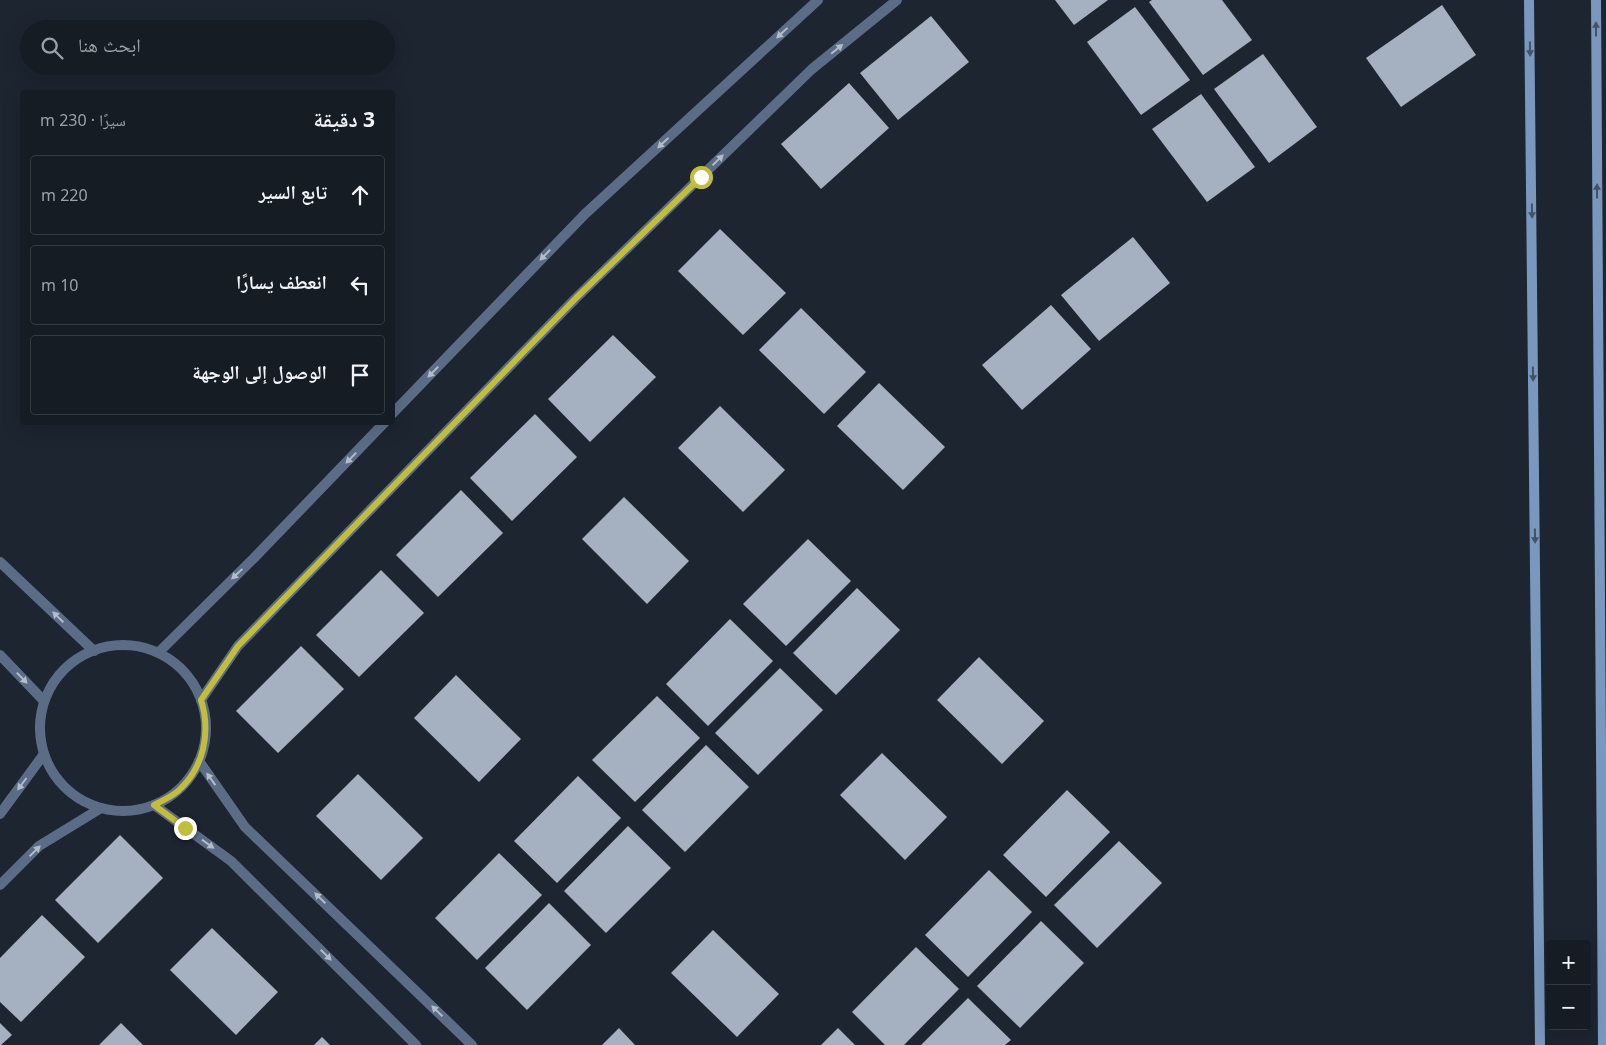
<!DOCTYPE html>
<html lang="ar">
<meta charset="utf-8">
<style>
body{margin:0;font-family:"Noto Sans","Noto Naskh Arabic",sans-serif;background:#1e252c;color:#f1f3f6;direction:rtl}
.controls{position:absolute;right:15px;bottom:15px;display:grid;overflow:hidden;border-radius:5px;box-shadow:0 5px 20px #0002}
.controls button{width:45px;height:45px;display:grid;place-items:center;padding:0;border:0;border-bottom:1px solid #343a41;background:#151c24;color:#f1f3f6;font:25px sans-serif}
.stop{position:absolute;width:15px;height:15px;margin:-11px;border:4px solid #c3bd3e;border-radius:50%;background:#fff}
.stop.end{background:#c3bd3e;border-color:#fff;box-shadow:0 1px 5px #0008}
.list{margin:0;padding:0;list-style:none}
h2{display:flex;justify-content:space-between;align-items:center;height:65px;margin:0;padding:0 20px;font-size:21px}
h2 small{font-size:16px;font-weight:400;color:#9da1a6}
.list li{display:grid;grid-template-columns:32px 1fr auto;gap:15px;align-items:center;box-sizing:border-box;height:80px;margin:0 10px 10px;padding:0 10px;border:1px solid #343a41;border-radius:5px}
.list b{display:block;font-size:19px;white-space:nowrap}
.list em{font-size:16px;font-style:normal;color:#9da1a6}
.icon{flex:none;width:28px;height:28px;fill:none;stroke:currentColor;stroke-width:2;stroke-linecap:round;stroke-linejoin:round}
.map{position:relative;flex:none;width:1606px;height:1045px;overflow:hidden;direction:ltr}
.search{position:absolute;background:#151c24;box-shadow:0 5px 20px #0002;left:20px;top:20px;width:375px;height:55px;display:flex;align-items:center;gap:12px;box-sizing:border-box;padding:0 18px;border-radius:28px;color:#9da1a6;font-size:19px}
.panel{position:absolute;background:#151c24;box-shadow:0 5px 20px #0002;left:20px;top:90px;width:375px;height:335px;border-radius:5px;direction:rtl}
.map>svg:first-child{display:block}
</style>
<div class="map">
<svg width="1606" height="1045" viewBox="0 0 1606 1045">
<rect width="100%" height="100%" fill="#1c2530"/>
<g fill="#a5b0c0">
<path d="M1055 0H1108L1074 25Z"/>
<path d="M1152 0H1222L1252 40 1203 75 1149 2Z"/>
<path d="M1442 5 1476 55 1401 107 1366 58Z"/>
<path d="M1135 7 1190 80 1141 115 1087 42Z"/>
<path d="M931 16 969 62 898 120 860 73Z"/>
<path d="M1263 54 1317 127 1269 163 1214 89Z"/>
<path d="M849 83 889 128 821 189 781 144Z"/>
<path d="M1201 94 1255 167 1207 202 1152 129Z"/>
<path d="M720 229 786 293 743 335 678 271Z"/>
<path d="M1133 237 1170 283 1099 341 1061 295Z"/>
<path d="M1051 305 1091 349 1022 410 982 365Z"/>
<path d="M801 308 866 372 824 414 759 350Z"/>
<path d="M613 335 656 377 590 442 548 399Z"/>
<path d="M879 383 945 447 903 490 837 426Z"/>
<path d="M720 406 785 470 743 512 678 448Z"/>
<path d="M535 414 577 457 512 521 470 478Z"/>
<path d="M461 490 503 533 438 597 396 555Z"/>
<path d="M624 497 689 561 647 604 582 539Z"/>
<path d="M808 539 851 581 786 646 743 604Z"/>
<path d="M381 570 424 613 359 677 316 635Z"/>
<path d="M857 588 900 630 836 695 793 653Z"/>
<path d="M730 619 773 661 708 726 666 684Z"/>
<path d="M301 646 344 689 278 753 236 711Z"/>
<path d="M979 657 1044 721 1002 764 937 700Z"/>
<path d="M780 668 823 710 758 775 715 733Z"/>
<path d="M456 675 521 739 479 782 414 718Z"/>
<path d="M657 696 700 738 635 802 592 760Z"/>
<path d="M706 745 749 787 685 852 642 810Z"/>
<path d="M882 753 947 817 905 860 840 795Z"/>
<path d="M358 774 423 838 381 880 316 816Z"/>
<path d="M578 776 621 818 557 883 514 841Z"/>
<path d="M1067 790 1110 832 1046 897 1003 855Z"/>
<path d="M628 826 671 868 606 933 564 891Z"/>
<path d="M120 835 163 878 98 943 55 900Z"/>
<path d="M1119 841 1162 883 1097 948 1054 905Z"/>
<path d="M499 853 542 895 477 960 435 918Z"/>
<path d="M989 870 1032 912 968 977 925 935Z"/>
<path d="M549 903 591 945 527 1010 485 968Z"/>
<path d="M42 915 85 957 21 1022 0 1002V958Z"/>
<path d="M1041 921 1084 963 1020 1028 977 986Z"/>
<path d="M212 928 278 992 236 1035 170 970Z"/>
<path d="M713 930 779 994 737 1037 671 973Z"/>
<path d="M916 947 959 989 904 1045H885L852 1012Z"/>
<path d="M968 998 1011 1040 1005 1045H921Z"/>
<path d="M0 1023 12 1035 1 1045H0Z"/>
<path d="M121 1023 143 1045H99Z"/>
<path d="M619 1028 635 1045H602Z"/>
<path d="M838 1028 855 1045H821Z"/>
<path d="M322 1037 330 1045H314Z"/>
</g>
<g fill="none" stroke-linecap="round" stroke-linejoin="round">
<g stroke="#5b6d86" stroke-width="10">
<path d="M392 414 585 214 818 0"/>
<path d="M0 562 94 651"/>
<circle cx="123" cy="728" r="83"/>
<path d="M159 652 254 558 385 422"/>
<path d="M0 655 44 701"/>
<path d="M201 700 238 646 576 298 812 69 897 0"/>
<path d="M199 761 245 827 472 1045"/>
<path d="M154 805 231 861 416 1045"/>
<path d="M0 814 44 754"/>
<path d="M0 885 39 846 101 808"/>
</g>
<g stroke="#7a97be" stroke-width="10">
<path d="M1529 0 1540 1045"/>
<path d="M1596 0 1603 1045"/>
</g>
</g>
<defs><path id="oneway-solid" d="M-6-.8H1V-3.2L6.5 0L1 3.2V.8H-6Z" transform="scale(1.25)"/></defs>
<g fill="#425369">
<use href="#oneway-solid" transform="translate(1596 29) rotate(-90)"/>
<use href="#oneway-solid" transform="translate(1530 49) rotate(89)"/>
<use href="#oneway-solid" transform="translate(1597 191) rotate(-90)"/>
<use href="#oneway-solid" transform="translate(1532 211) rotate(89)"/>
<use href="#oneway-solid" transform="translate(1533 374) rotate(89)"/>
<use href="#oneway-solid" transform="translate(1535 536) rotate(89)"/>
</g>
<g fill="#b3bcc8">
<use href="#oneway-solid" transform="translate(782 33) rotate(137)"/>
<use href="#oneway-solid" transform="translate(837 49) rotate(-39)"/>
<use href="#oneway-solid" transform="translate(663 143) rotate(137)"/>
<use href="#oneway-solid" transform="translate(718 160) rotate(-44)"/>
<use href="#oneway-solid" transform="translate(545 255) rotate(134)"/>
<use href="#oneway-solid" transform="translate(433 372) rotate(134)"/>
<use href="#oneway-solid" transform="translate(351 458) rotate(134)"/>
<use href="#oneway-solid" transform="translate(237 574) rotate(137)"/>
<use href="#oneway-solid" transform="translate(58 617) rotate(-136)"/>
<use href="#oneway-solid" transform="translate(22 678) rotate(46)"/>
<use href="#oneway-solid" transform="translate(211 779) rotate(-126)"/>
<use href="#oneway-solid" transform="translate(22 784) rotate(127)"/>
<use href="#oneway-solid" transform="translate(208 844) rotate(36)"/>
<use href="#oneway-solid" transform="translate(35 851) rotate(-44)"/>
<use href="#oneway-solid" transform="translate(320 898) rotate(-136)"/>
<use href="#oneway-solid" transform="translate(326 955) rotate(45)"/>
<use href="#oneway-solid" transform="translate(437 1011) rotate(-136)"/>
</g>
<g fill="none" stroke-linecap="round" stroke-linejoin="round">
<path stroke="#c3bd3e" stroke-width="6" d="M185 828 154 805C162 801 171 797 178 791 204 768 211 732 201 700L238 646 576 298 701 177"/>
</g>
</svg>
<div class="controls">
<button>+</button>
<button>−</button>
</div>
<div class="stop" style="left:701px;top:177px"></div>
<div class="stop end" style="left:185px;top:828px"></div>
<div class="search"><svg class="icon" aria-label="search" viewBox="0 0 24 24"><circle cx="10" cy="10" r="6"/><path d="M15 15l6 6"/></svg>ابحث هنا</div>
<section class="panel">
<h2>3 دقيقة<small>سيرًا · 230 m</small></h2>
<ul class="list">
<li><svg class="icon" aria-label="ahead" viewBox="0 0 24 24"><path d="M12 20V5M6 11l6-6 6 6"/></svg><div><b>تابع السير</b></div><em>220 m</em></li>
<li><svg class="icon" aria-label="left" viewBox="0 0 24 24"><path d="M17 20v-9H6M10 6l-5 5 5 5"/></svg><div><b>انعطف يسارًا</b></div><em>10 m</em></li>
<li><svg class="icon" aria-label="arrive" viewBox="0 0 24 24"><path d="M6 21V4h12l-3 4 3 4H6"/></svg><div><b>الوصول إلى الوجهة</b></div></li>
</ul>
</section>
</div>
